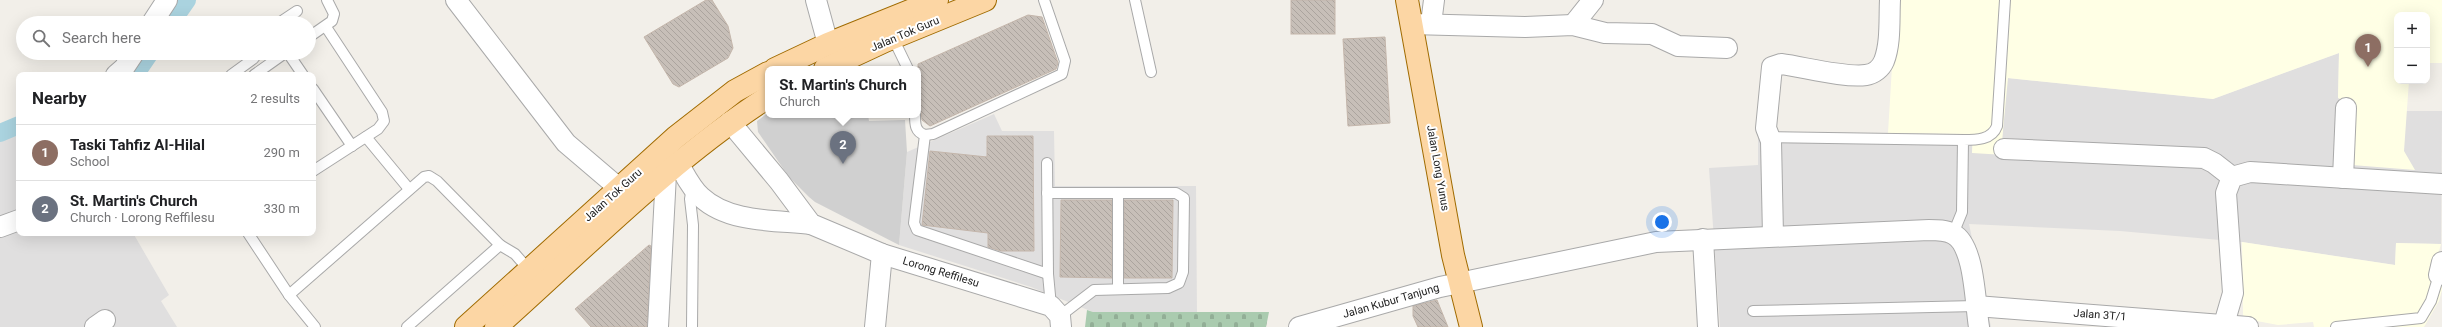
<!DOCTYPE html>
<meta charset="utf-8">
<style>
body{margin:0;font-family:Roboto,sans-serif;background:#f2f2f2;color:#202124}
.controls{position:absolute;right:12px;top:12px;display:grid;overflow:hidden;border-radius:8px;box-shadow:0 4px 16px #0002}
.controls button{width:36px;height:36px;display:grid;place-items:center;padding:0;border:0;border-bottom:1px solid #e0e0e0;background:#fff;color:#202124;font:20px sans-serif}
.you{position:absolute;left:1662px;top:222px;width:14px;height:14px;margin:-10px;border:3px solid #fff;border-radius:50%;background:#1a73e8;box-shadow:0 0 0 6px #1a73e833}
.badge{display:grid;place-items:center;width:26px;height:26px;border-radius:50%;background:#1a73e8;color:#fff;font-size:13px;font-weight:700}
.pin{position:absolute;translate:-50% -33px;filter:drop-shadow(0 1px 2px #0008)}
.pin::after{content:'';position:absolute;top:21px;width:14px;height:12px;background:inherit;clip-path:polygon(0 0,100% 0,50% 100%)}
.popup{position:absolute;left:765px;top:66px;width:156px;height:52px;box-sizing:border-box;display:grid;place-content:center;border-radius:8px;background:#fff;filter:drop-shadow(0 1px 3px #0005);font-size:13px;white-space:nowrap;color:#757577}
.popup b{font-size:15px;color:#202124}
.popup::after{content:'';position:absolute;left:50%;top:100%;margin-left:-8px;border:8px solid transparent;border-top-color:#fff}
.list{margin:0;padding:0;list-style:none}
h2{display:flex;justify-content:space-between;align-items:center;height:52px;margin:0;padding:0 16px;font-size:17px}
h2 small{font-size:13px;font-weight:400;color:#757577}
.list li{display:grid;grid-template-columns:26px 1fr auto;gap:12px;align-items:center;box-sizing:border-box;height:56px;padding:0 16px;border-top:1px solid #e0e0e0}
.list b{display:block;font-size:15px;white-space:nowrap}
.list p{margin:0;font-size:13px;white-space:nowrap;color:#757577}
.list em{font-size:13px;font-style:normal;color:#757577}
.icon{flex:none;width:22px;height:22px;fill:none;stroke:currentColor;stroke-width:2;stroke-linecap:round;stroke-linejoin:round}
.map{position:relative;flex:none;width:2442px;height:327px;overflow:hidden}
.search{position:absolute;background:#fff;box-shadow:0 4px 16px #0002;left:16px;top:16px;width:300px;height:44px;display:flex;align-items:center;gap:10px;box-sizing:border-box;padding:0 14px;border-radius:22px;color:#757577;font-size:15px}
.panel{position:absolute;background:#fff;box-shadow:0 4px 16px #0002;left:16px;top:72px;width:300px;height:164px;border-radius:8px}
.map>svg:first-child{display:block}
</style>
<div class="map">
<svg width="2442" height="327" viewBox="0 0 2442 327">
<defs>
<pattern id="cemetery-stones" width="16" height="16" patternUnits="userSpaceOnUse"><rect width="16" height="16" fill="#aacbaf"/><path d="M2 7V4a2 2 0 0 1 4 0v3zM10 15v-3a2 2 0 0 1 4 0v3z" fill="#92ae96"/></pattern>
<pattern id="building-back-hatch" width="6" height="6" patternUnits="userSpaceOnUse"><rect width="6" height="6" fill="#c7bfb8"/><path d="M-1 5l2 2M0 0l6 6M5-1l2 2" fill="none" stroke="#aba49e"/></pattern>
</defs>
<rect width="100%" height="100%" fill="#f2efe9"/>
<g fill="#e0dfdf">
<path d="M2339 53 2338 98 2369 111H2442L2441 244 2396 243 2395 265 2242 242 2120 231 1969 224 1991 327H1720L1709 168 1758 165V132L1973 134 1972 153 2002 141 2007 78 2213 99Z"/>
<path d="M994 114 1002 131H1054L1055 186H1196L1197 312H1093L1031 287 899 245 907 152Z"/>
<path d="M19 133V233H133L169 295 161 301 177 327H0V141Z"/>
</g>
<g fill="#ffffe5">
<path d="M1896 0H2442V63H2427V15H2397V81H2409L2404 151 2415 170 2352 165 2356 105 2338 98 2339 53 2213 99 2008 78 2002 141 2005 155 1972 153 1973 134 1888 133Z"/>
<path d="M2242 242 2395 265 2396 243 2441 244 2433 273 2442 276V290L2439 301 2424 327H2314L2313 322 2278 325 2246 319 2243 315Z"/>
</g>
<path fill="#d0d0d0" d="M768 113 868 115 869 121 905 120 907 152 899 245 815 202 809 197 789 177 758 132 757 121Z"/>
<path fill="url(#cemetery-stones)" d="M1087 310 1093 312H1269L1266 327H1085Z"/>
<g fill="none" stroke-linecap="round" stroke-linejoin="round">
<g stroke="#aad3df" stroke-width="18">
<path d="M171 23 187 0"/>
<path d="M135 75 150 53"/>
<path d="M0 133 19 125"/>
</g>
</g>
<g fill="url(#building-back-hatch)" stroke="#c4b6ab">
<path d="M706 0H712L728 26 733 48 728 58 679 87 673 84 644 37Z"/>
<rect x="1291" y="0" width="44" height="34"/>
<path d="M1028 15 1042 17 1058 63 1056 69 930 126 922 120 921 112 918 109V64Z"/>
<path d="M1385 37 1390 123 1348 126 1343 39Z"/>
<path d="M987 136H1033L1034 251H1001L988 247V233L922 225 930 151 987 157Z"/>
<path d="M1061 200H1112V278L1060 277Z"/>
<path d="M1124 200H1173L1172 278H1124Z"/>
<path d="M649 245 651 246 647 327H591L575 309Z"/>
<path d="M1437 300 1448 327H1418L1413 316V306Z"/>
</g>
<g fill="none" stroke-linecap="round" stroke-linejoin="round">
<defs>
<g id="lane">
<path d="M1135 0 1151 72"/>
<path d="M279 23 297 11"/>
<path d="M309 37 332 21 334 14 327 0"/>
<path d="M893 38 908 69"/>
<path d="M288 53 303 75"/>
<path d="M231 75 253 59 258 53"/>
<path d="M254 75 285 53"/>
<path d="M313 89 352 146"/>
<path d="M915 115C915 124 915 132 925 135L914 223 917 230 1048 274"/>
<path d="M925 135 933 134 1062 74 1065 61 1044 0"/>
<path d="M366 137 409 189"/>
<path d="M1769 137 1963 140"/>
<path d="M1047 163 1048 274 1051 306"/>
<path d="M313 171 378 129 384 121 382 112 326 27"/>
<path d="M692 187 690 199 693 225 692 327"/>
<path d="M1047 193H1176L1184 198 1183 272 1179 283 1168 288 1094 290 1060 316"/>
<path d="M1118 193V288"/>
<path d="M248 233 289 295"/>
<path d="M1953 234 1962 212 1963 140C1976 140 1992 140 1997 126L2005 0"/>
<path d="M1753 311 1976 306"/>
<path d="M315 327 289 295 424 177 429 176 437 181 500 245"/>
<path d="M407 327 500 245 515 254 529 270"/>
<path d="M2336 327 2421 318 2431 301 2439 275"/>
</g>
<g id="street">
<path d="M456 0 566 143 620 189"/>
<path d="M816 0 828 44"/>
<path d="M152 23 167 0"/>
<path d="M1411 24 1525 27 1573 25 1605 33 1652 34 1678 46 1727 48"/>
<path d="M1431 24 1434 0"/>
<path d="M1573 25 1593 0"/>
<path d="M116 75 124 68 134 53"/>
<path d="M730 122 779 181 811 224 882 254 1051 306 1060 316 1061 327"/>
<path d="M2004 149 2204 158 2214 163 2232 177"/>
<path d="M678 163C685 175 691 188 701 197 729 223 775 220 811 224"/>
<path d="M2343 178 2346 108"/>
<path d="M0 227 19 220"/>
<path d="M1773 236 1771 141 1766 128 1772 67 1781 64C1804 67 1844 78 1866 75 1874 74 1881 68 1884 61 1891 43 1889 19 1890 0"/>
<path d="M1703 239 1708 327"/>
<path d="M2439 275 2442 262"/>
<path d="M1976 306 2248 327"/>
<path d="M2224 324 2233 293 2226 193 2232 177 2250 172 2442 184"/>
<path d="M95 327 105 320"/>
<path d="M658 327 666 174"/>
<path d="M875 327 882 254"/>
<path d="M1299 327 1440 287 1656 242 1929 230C1937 230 1946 230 1953 234 1975 245 1975 304 1979 327"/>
</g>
<g id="primary">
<path d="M1407 0 1453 255 1471 327"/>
<path d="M775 69 828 44 937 0"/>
<path d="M825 69 885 41 985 0"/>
<path d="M466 327 676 137 735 91 768 73"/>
<path d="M496 327C584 249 669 161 768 97"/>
</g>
</defs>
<use href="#lane" stroke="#a9a9a9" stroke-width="12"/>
<use href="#street" stroke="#a9a9a9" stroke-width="22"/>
<use href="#primary" stroke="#a06b00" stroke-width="24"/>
<use href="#lane" stroke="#fff" stroke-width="10"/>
<use href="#street" stroke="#fff" stroke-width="20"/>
<use href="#primary" stroke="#fcd6a4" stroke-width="22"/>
</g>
<g text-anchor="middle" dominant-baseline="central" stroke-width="4" stroke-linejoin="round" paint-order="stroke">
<g font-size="11" fill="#222" stroke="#fff">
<text transform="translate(905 34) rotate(-23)">Jalan Tok Guru</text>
<text transform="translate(1438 168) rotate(80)">Jalan Long Yunus</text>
<text transform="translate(613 195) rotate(-42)">Jalan Tok Guru</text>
<text transform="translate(941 272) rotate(17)">Lorong Reffilesu</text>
<text transform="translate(1391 301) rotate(-16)">Jalan Kubur Tanjung</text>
<text transform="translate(2100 315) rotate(4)">Jalan 3T/1</text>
</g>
</g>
</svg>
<div class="controls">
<button>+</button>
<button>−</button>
</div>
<div class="you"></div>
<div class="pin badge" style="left:2368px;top:67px;background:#8d6e63">1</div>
<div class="pin badge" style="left:843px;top:164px;background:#6b7280">2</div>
<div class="popup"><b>St. Martin's Church</b>Church</div>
<div class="search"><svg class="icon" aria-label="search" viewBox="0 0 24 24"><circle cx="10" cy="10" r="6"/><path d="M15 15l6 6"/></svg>Search here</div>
<section class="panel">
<h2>Nearby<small>2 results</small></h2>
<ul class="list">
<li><span class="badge" style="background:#8d6e63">1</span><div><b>Taski Tahfiz Al-Hilal</b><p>School</p></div><em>290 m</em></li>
<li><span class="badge" style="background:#6b7280">2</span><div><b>St. Martin's Church</b><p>Church · Lorong Reffilesu</p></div><em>330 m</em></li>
</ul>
</section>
</div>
